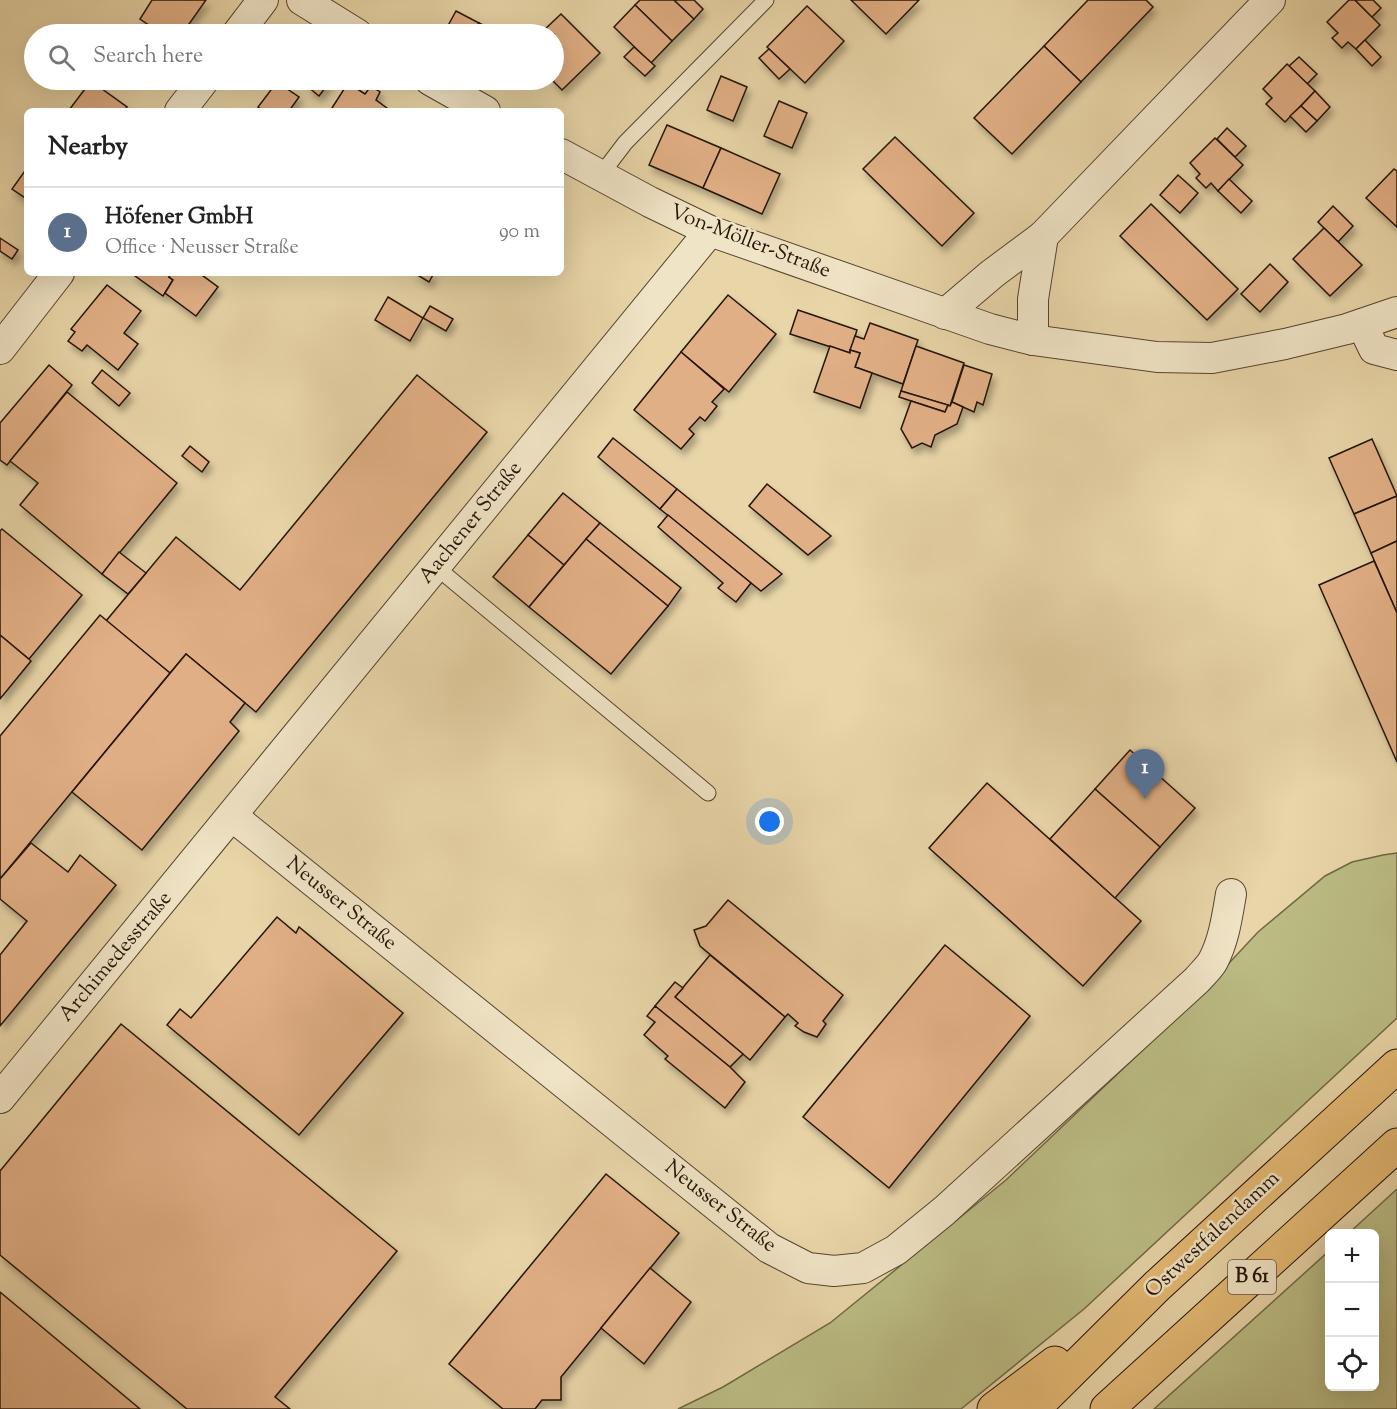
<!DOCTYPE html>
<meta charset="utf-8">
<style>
body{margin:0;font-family:"Sorts Mill Goudy",serif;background:#f6f6f6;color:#222}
.controls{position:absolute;right:18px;bottom:18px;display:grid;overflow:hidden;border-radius:9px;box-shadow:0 6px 24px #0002}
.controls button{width:54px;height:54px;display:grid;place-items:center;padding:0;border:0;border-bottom:2px solid #e0e0e0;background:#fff;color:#222;font:30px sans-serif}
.you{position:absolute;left:770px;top:822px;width:21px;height:21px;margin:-15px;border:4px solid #fff;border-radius:50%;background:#1a73e8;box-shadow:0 0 0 9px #1a73e833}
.badge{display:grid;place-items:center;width:39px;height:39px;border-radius:50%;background:#2563eb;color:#fff;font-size:20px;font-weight:700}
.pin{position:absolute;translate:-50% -50px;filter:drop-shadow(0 2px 3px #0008)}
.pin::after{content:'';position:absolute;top:32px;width:21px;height:18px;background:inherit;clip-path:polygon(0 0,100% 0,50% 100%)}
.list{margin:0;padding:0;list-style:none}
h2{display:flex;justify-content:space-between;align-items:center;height:78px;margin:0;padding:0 24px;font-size:26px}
h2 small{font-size:20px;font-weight:400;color:#767676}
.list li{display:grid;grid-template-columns:39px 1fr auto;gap:18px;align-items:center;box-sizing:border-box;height:90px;padding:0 24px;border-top:2px solid #e0e0e0}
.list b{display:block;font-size:22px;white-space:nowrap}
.list p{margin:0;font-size:20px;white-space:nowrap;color:#767676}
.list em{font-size:20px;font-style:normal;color:#767676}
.icon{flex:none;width:33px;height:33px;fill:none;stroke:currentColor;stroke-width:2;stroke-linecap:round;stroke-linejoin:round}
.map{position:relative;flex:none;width:1397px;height:1409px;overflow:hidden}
.search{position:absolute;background:#fff;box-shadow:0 6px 24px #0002;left:24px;top:24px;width:540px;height:66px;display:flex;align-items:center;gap:15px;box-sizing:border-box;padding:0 21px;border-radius:33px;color:#767676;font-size:22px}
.panel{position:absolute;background:#fff;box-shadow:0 6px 24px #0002;left:24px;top:108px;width:540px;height:168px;border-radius:9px}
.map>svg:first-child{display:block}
</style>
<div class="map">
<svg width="1397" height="1409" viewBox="0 0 1397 1409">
<defs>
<filter id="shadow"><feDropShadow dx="3.5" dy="6" stdDeviation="3" flood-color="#0004"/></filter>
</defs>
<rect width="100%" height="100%" fill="#e8d5a8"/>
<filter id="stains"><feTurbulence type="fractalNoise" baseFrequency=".00333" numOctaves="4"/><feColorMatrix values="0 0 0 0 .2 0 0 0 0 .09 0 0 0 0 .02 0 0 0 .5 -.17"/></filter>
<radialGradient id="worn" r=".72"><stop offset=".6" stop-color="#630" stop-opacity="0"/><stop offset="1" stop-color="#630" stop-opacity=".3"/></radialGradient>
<g fill="#bbbc84" stroke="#706846" stroke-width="1.5">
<path d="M1397 853V1018L1084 1309 961 1409H678L723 1387 830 1323 1006 1180 1190 1005 1258 932 1325 876 1352 862 1383 855Z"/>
<path d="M1397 1189V1409H1154L1329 1251 1330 1386H1374V1234L1349 1233Z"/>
</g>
<g fill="#e1af85" stroke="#241407" stroke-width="1.5" filter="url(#shadow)">
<path d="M152 0H206L182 34H162L140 19Z"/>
<path d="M640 0H674L694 19 672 41 635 5Z"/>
<path d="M674 0H694L703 9 694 19Z"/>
<path d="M851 0H919L886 34Z"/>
<path d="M1088 0H1146L1153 7 1081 82 1044 46Z"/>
<path d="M1349 0H1355L1380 25 1356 49 1348 42 1342 48 1332 38 1338 33 1327 22Z"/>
<path d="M1355 0H1373L1381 8 1372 17Z"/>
<path d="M635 5 672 41 651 63 614 27Z"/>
<path d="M807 6 844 41 805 83 767 47Z"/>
<path d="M456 11 479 23 472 34H447L444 33Z"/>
<path d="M561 14 600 53 562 90 552 80H554V34H537L538 31 544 30Z"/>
<path d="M479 23 500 34H472Z"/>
<path d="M1365 40 1381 57 1372 66 1356 49Z"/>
<path d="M1044 46 1081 82 1012 154 974 118Z"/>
<path d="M634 47 655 66 645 76 624 57Z"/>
<path d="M769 49 790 69 779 79 759 58Z"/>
<path d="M1299 57 1317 74 1307 84 1289 66Z"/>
<path d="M1287 64 1315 91 1285 122 1266 104 1272 98 1263 89Z"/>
<path d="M721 76 747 87 733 121 707 110Z"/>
<path d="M314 80H331L319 96 308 87Z"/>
<path d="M91 81 127 107 124 111 69 110Z"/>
<path d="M277 82 299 97 289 111H263L258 107Z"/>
<path d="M348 83 365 94 371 86 380 92 376 100 391 111H330Z"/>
<path d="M1315 91 1330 107 1317 121 1301 106Z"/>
<path d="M779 101 807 113 792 148 764 136Z"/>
<path d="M1301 106 1317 121 1306 132 1290 116Z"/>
<path d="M667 125 721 148 703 188 649 165Z"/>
<path d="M1227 128 1246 146 1235 157 1217 139Z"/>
<path d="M895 137 974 213 942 246 863 169Z"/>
<path d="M1215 138 1243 165 1218 191 1211 183 1206 188 1196 178 1200 174 1190 163Z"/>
<path d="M721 148 780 174 762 214 703 188Z"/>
<path d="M27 168V199L12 189Z"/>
<path d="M1394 169 1397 171V227L1366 198Z"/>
<path d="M1178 175 1198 193 1180 213 1160 195Z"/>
<path d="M1229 179 1252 201 1241 213 1218 191Z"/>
<path d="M1151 204 1238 289 1207 320 1120 236Z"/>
<path d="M1333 206 1353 226 1338 242 1318 222Z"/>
<path d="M1324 228 1362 265 1330 296 1293 259Z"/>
<path d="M0 238 18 250 12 259 0 251Z"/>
<path d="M1270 264 1288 282 1260 312 1241 294Z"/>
<path d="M131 273H172L169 277 173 280 163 296Z"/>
<path d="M172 273H199L218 287 196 316 165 293 173 280 169 277Z"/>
<path d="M414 273H434L429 282Z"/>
<path d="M107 285 141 311 124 333 138 344 118 370 87 345 82 351 68 341 75 332 71 329Z"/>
<path d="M728 295 776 334 729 392 681 352Z"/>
<path d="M388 297 423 318 410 341 375 320Z"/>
<path d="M430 306 453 319 446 331 423 318Z"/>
<path d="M798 310 857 330 850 353 790 334Z"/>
<path d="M870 323 918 340 903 384 855 367 860 353 850 350 855 336 864 339Z"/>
<path d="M830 346 850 353V350L860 353 855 367 872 373 860 408 814 392Z"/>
<path d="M916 346 964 363 950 406 901 391Z"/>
<path d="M681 352 724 389 712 402 717 406 705 421 700 417 689 429 694 434 681 449 634 410Z"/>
<path d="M49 365 72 385 7 465 0 460V423Z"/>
<path d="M964 365 992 374 983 405 977 402 974 412 952 402Z"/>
<path d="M102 370 130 393 119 406 92 383Z"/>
<path d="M417 375 487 432 256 712 186 654 170 673 106 621 176 537 240 590Z"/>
<path d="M901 391 948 405 945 412 899 397Z"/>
<path d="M67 392 177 483 102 574 20 505 38 483 10 461Z"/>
<path d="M911 401 945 412 948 405 950 406 952 402 963 407 957 424 935 435 931 447 922 443 912 448 901 429Z"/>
<path d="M613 438 677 489 660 509 598 457Z"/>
<path d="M1372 439 1397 496 1354 514 1329 458Z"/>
<path d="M190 446 209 462 202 472 182 456Z"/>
<path d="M767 484 831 536 808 555 749 506Z"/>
<path d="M677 489 782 574 761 591 660 509Z"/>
<path d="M563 493 600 523 564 565 528 535Z"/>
<path d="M1397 496V541L1371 553 1354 514Z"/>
<path d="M668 515 751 583 736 602 718 588 723 583 658 527Z"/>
<path d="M600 523 681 588 668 606 586 539Z"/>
<path d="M2 529 82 595 29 659 0 635V531Z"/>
<path d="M528 535 564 565 529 607 493 577Z"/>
<path d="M586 539 668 606 611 674 529 607Z"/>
<path d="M1397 541V613L1371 553Z"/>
<path d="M119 552 146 573 128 594 102 574Z"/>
<path d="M1374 561 1397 613V762L1319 585Z"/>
<path d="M100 615 170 673 0 879V736Z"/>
<path d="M0 635 31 661 0 699Z"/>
<path d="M186 654 245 703 230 722 239 731 142 850 72 792Z"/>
<path d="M1130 750 1195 808 1160 847 1095 789Z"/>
<path d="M987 783 1141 921 1083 986 929 848Z"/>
<path d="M1095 789 1160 847 1115 898 1050 839Z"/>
<path d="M31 843 68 872 80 855 116 885 0 1026V955L27 921 0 899V879Z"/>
<path d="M728 900 843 995 823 1021 826 1024 817 1037 804 1032 795 1026 798 1023 788 1014 785 1017 700 946 694 930 706 926Z"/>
<path d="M277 917 296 933 299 927 403 1013 299 1135 167 1025 180 1009 191 1018Z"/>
<path d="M945 945 1030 1016 889 1188 803 1117Z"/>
<path d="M710 955 785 1017 750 1060 675 997Z"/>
<path d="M675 982 683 988 675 997 743 1054 730 1067 655 1006Z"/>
<path d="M655 1006 730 1067 745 1082 725 1108 665 1059 668 1056 644 1035 655 1022 647 1016Z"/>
<path d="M121 1024 397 1251 275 1397 290 1409H187L0 1255V1171Z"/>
<path d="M606 1174 679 1233 561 1377V1400H542L535 1409H503L449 1364Z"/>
<path d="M650 1268 691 1302 644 1364 601 1328Z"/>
<path d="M0 1292 140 1409H0Z"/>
</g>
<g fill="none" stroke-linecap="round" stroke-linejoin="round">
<defs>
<g id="service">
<path d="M600 176 625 143 766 0"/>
<path d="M436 567 708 793"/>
</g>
<g id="minor">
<path d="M302 0 357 34"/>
<path d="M237 34 263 0"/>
<path d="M430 80 485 111"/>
<path d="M180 111 204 80"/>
<path d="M561 154 650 202 710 231 990 329 1033 340 1157 357 1212 358 1285 344 1347 329 1397 312"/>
<path d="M945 314 992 274 1043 236 1270 0"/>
<path d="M1362 324 1374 349 1397 355"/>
<path d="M1033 340V299L1043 236"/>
<path d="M0 349 59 273"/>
<path d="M232 816 769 1248 808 1268 834 1271 863 1268 896 1250 944 1211 1197 980C1202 974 1209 968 1213 961 1224 940 1227 917 1231 894"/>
<path d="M0 1098 710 231"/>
</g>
<g id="trunk">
<path d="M994 1409 1055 1363"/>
<path d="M1033 1409 1157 1286 1397 1066"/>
<path d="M1107 1409 1397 1145"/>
</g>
</defs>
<use href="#service" stroke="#55442f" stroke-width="17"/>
<use href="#minor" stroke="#55442f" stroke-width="32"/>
<use href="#trunk" stroke="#241407" stroke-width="35"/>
<use href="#service" stroke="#f0e4c6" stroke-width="15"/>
<use href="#minor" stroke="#f0e4c6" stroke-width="30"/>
<use href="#trunk" stroke="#e4ba74" stroke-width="33"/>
</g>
<g text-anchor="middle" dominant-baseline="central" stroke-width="5" stroke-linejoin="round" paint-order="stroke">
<rect fill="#f0e4c6" stroke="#615240" stroke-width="1.5" x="1228" y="1260" width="48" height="34" rx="4.5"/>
<g font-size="20" font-weight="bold" fill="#241407">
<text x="1252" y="1277">B 61</text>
</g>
<g font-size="21" fill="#241407" stroke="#f0e4c6">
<text transform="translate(750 242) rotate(21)">Von-Möller-Straße</text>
<text transform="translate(471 523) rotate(-51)">Aachener Straße</text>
<text transform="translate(341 904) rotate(39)">Neusser Straße</text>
<text transform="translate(116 957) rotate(-50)">Archimedesstraße</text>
<text transform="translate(720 1207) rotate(38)">Neusser Straße</text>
<text transform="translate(1213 1235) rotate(-43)">Ostwestfalendamm</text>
</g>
</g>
<rect width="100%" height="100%" filter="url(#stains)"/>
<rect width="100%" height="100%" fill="url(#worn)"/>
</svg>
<div class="controls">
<button>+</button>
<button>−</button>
<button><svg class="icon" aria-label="locate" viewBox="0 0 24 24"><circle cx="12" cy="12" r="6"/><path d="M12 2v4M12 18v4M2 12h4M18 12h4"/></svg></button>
</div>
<div class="you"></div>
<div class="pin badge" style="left:1145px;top:799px;background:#5c6f8a">1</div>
<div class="search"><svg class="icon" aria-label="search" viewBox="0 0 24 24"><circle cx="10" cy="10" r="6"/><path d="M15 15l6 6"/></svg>Search here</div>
<section class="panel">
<h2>Nearby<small></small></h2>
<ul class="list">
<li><span class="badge" style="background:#5c6f8a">1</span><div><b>Höfener GmbH</b><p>Office · Neusser Straße</p></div><em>90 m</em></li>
</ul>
</section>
</div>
